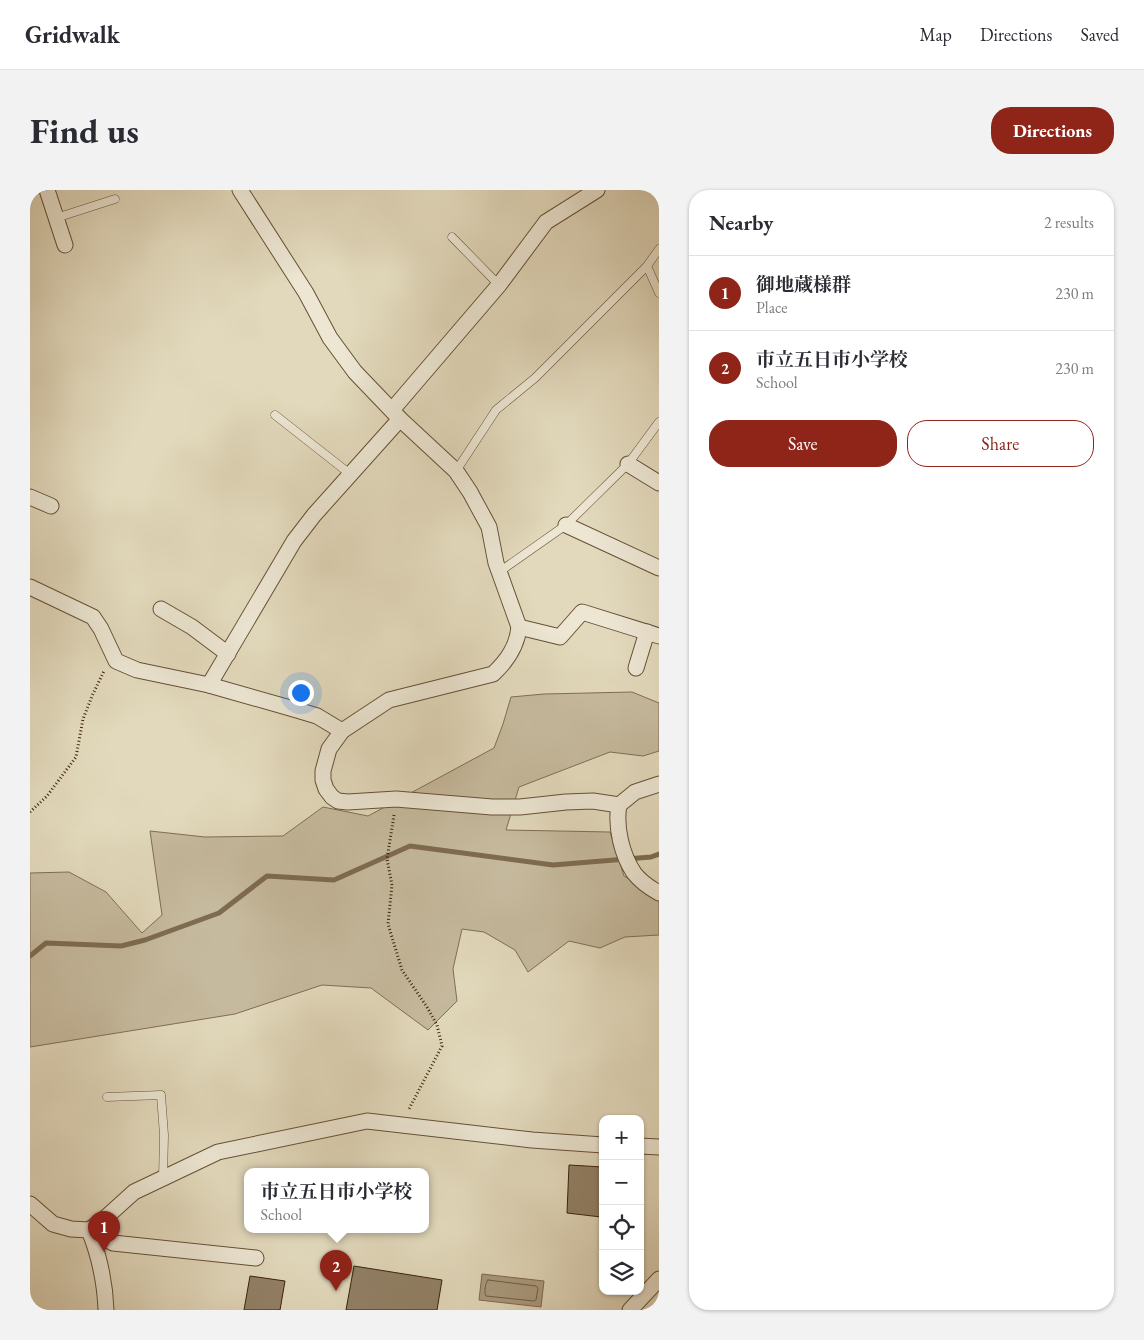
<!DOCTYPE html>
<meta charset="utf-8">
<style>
body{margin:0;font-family:"EB Garamond","Noto Serif JP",serif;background:#f2f2f3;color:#2b2b33}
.controls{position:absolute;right:15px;bottom:15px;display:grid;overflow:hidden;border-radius:10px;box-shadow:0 1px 4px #0004}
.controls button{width:45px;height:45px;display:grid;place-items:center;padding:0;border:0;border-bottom:1px solid #e1e1e2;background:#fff;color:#2b2b33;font:25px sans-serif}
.you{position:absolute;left:270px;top:502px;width:18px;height:18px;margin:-12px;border:4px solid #fff;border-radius:50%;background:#1a73e8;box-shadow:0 0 0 8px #1a73e833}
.badge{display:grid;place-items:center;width:32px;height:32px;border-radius:50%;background:#8f2418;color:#fff;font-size:16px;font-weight:700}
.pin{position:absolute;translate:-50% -41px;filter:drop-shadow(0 1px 2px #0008)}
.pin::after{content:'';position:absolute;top:26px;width:18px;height:15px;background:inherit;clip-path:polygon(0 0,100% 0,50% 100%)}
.popup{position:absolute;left:214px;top:978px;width:185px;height:65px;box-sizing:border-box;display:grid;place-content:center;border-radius:10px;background:#fff;filter:drop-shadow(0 1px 4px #0005);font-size:16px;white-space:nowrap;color:#7c7c81}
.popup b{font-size:19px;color:#2b2b33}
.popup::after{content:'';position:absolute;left:50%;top:100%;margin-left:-10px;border:10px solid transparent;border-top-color:#fff}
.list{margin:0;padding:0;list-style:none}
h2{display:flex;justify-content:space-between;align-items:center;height:65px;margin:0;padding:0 20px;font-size:21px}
h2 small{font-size:16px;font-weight:400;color:#7c7c81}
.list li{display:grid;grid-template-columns:32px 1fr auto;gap:15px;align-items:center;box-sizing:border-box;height:75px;padding:0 20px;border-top:1px solid #e1e1e2}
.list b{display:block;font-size:19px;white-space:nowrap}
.list p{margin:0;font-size:16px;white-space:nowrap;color:#7c7c81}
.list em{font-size:16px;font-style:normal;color:#7c7c81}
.actions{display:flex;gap:10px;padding:15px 20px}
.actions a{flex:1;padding:11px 0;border:1px solid #8f2418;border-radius:20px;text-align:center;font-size:18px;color:#8f2418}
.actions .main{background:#8f2418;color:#fff}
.icon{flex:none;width:28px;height:28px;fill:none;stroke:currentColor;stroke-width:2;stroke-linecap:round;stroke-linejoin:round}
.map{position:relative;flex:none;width:629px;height:1120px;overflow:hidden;border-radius:20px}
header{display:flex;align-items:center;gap:30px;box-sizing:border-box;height:70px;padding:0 25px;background:#fff;border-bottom:1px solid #e1e1e2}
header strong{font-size:24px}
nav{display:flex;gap:28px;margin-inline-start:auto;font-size:18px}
.intro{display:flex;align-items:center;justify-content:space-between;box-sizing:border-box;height:120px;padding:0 30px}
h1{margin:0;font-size:35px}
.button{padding:12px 22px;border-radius:20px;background:#8f2418;color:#fff;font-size:18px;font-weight:700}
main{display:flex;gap:30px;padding:0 30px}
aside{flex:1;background:#fff;border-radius:20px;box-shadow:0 1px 4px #0004}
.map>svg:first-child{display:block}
</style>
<header>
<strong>Gridwalk</strong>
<nav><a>Map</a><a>Directions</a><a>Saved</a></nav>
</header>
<div class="intro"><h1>Find us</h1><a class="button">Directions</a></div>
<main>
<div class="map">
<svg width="629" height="1120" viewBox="0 0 629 1120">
<rect width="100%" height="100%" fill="#e2d9bc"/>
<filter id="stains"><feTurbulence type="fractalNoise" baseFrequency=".004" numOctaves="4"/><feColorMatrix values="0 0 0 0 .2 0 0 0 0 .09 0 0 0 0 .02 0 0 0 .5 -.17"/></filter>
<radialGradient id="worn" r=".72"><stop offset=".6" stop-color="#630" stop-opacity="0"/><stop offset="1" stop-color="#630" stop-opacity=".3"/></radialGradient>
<path fill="#c6ba9e" stroke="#816e54" d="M602 502 629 513V561L613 566 580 562 489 597 476 640 580 642 594 686 629 707V745L595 747 570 758 539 751 498 782 485 760 454 742 432 739 423 779 427 811 398 840 341 798 292 795 205 824 0 857V683L39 682 76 702 112 743 132 725 120 641 175 647 253 646 293 617 338 626 464 558 473 534 481 507 514 504Z"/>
<path fill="#aa9b7f" stroke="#7e6b50" d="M452 1084 514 1091 511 1117 449 1110Z"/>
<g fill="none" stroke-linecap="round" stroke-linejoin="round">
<path stroke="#735e44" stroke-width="1" d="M458 1090 506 1096 508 1098 506 1110 504 1111 456 1106C454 1103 455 1093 458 1090Z"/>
<path stroke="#7e6b50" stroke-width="5" d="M0 766 16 753 91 756 115 750 189 723 237 686 304 690 380 656 523 675 621 667 629 664"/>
</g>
<g fill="#928167" stroke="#3c220a">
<path d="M539 975 573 977 571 1027 537 1023Z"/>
<path d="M324 1076 412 1090 407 1120H316Z"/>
<path d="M220 1086 255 1091 250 1120H214Z"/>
</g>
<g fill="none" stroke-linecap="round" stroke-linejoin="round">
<defs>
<g id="service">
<path d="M26 28 85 9"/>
<path d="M422 47 469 95"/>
<path d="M629 59 617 76 629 103"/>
<path d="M245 225 320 284"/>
<path d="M426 281 466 220 505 188 617 76"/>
<path d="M469 382 536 335 598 274 629 232"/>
<path d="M77 907 131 905 134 945 133 988"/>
</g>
<g id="minor">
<path d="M17 0 35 55"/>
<path d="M210 0 276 103 300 148 325 182 370 229 426 281 440 302 459 337 466 373 489 437C487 457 477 471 463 484L359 510 312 541 299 559 293 581V590L296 599 302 607 308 611 318 612 366 609 462 617H490L536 612 563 611 589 615 605 602 629 594"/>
<path d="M362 220 469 95 516 32 567 0"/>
<path d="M598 274 629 293"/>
<path d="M0 307 21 316"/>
<path d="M536 335 629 378"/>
<path d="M0 397 63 427 71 439 86 471 107 480 179 495 267 520 287 526 312 541"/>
<path d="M131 419 162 437 198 464"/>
<path d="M489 437 530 447 552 422 629 446"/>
<path d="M606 478 617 442"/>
<path d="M179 495 264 351 284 325 370 229"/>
<path d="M589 615C585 637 592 665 604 683 611 692 620 698 629 703"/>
<path d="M610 956 629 957"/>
<path d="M0 1014 23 1034 41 1039 59 1040 73 1030 104 1002 188 962 337 931 502 950 573 955"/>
<path d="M59 1040 83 1053 226 1068"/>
<path d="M59 1040C69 1065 75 1093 76 1120"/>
<path d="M600 1120 629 1089"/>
</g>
</defs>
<use href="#service" stroke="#665036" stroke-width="9"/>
<use href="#minor" stroke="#665036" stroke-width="17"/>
<g stroke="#3c220a" stroke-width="3" stroke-dasharray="1 2.5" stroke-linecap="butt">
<path d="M0 622 17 606 46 567 53 529 62 506 74 481"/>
<path d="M364 625 357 669 362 695 358 734 372 780 397 817 407 835 412 856 378 921"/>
</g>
<use href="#service" stroke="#ece6d3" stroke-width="8"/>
<use href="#minor" stroke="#ece6d3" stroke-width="15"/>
</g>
<rect width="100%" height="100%" filter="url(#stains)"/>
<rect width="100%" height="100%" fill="url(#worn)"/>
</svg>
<div class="controls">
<button>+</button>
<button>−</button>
<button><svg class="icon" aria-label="locate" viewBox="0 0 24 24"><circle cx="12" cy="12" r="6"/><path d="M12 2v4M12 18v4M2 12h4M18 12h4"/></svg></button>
<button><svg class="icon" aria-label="layers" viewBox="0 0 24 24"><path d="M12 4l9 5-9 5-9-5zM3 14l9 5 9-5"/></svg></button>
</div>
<div class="you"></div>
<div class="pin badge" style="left:74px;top:1062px">1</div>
<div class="pin badge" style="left:306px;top:1101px">2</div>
<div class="popup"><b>市立五日市小学校</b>School</div>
</div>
<aside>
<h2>Nearby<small>2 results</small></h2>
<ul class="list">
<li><span class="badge">1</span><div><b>御地蔵様群</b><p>Place</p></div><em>230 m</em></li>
<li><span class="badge">2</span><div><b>市立五日市小学校</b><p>School</p></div><em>230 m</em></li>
</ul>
<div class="actions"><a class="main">Save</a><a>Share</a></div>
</aside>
</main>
